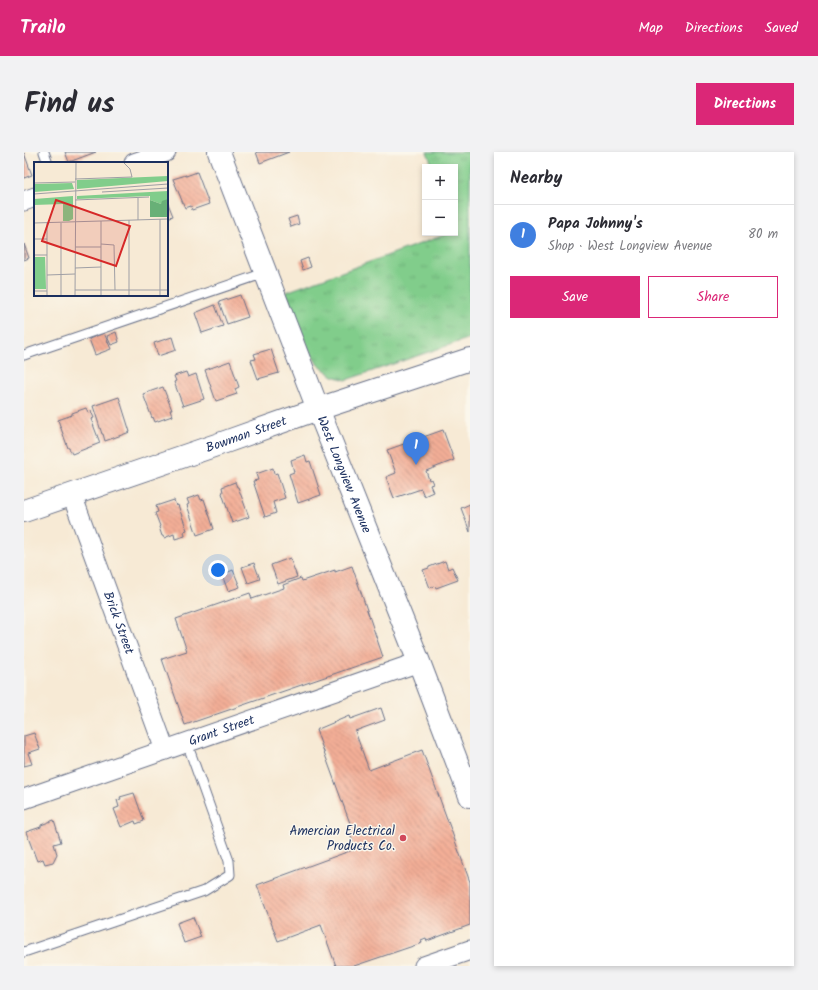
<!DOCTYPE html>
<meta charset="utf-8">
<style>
body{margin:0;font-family:Kalam,sans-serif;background:#f2f2f3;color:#2b2b33}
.controls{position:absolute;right:12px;top:12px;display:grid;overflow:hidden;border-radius:0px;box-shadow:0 2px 6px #0003}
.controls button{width:36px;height:36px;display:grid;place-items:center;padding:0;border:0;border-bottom:1px solid #e1e1e2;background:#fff;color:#2b2b33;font:20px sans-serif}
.you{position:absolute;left:194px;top:418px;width:14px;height:14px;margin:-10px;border:3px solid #fff;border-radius:50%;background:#1a73e8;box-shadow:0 0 0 6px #1a73e833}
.badge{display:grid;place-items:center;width:26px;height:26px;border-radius:50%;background:#db2777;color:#fff;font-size:13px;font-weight:700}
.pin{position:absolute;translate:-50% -33px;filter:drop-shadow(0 1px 2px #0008)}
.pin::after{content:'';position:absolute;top:21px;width:14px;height:12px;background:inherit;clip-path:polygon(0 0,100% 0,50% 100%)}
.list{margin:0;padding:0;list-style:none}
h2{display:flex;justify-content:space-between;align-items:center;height:52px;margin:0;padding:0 16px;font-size:17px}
h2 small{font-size:13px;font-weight:400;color:#7c7c81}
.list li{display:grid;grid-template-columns:26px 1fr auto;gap:12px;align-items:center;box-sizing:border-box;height:60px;padding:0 16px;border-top:1px solid #e1e1e2}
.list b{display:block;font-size:15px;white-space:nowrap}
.list p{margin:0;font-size:13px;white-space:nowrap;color:#7c7c81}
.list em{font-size:13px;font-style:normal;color:#7c7c81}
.actions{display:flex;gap:8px;padding:12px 16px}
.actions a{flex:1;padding:9px 0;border:1px solid #db2777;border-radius:0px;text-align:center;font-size:14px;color:#db2777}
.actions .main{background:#db2777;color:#fff}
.map{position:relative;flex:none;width:446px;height:814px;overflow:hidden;border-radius:0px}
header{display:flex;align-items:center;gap:24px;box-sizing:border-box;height:56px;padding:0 20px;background:#db2777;color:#fff}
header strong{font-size:19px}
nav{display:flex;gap:22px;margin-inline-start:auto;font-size:14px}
.intro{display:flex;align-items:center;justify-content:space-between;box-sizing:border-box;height:96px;padding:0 24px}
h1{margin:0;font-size:28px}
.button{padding:10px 18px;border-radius:0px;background:#db2777;color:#fff;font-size:14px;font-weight:700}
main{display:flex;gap:24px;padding:0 24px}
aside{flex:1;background:#fff;border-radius:0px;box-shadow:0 2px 6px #0003}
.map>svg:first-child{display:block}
</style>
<header>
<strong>Trailo</strong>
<nav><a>Map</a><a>Directions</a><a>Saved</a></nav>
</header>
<div class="intro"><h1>Find us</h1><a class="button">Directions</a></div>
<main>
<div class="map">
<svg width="446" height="814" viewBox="0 0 446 814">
<defs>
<pattern id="grass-tufts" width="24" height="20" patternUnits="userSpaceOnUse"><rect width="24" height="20" fill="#81cd8b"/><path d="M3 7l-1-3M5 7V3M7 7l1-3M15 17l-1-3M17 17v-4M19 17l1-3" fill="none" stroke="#6fb07a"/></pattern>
<pattern id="building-back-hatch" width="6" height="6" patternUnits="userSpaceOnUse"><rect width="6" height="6" fill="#f3ae96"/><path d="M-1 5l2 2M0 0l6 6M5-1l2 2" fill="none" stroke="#c48e7e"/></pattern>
</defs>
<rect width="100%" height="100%" fill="#fbf7ec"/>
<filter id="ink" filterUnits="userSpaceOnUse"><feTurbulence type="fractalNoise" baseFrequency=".025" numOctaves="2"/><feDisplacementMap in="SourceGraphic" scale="8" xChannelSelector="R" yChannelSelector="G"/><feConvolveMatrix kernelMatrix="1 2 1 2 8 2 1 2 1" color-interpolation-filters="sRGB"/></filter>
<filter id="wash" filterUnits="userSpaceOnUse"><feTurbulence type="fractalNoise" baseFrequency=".012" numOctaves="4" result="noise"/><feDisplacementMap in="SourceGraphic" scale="16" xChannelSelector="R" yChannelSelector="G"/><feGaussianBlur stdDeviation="0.9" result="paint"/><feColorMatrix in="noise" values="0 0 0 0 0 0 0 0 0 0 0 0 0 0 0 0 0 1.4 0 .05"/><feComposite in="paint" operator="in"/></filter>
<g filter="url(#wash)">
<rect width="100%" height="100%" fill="#f7ead5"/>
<path fill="url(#grass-tufts)" stroke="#4e7e74" d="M403 0H446V186L322 228 309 224 294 213 284 197 262 140 426 81H431V79L434 78 431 70V15H409Z"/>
<g id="blocks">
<g fill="url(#building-back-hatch)">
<path d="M41 0H72L45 10Z"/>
<path d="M232 0H265L236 11Z"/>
<path d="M0 1 8 23 0 26Z"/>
<path d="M173 20 185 52 168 58 167 54 161 56 149 27 162 23V24Z"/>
<path d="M143 49 149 64 143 66Z"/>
<path d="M273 64 275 72 267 75 264 67Z"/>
<path d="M0 92 5 106 0 108Z"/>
<path d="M284 106 287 115 279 118 276 109Z"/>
<path d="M216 143 224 165 203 172 195 150Z"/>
<path d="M191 153 199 174 178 181 171 161Z"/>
<path d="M92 180 95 190 87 193 83 184Z"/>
<path d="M80 181 87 197 71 203 65 187Z"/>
<path d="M148 185 152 198 134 204 130 191Z"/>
<path d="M247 197 255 221 234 227 227 208 232 207 230 202Z"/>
<path d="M206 209 215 235 211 237 213 242 192 249 181 218Z"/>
<path d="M162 220 164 225 172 222 180 247 159 254 150 230 152 229 150 224Z"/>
<path d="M139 235 148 258H146L148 264 131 270 129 265 128 266 119 242Z"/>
<path d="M95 245 106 280 81 289 79 282H78L69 254Z"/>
<path d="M62 256 64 260 67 259 70 266 67 267 76 291 48 302 45 296H44L34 268 48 263V261Z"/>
<path d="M419 278 430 308 402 319 405 328 407 327 409 332 406 333 409 340 400 344 397 337 370 346 362 325 372 321 363 298Z"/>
<path d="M281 303 283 310 286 309 297 343 274 351 265 322 270 320 267 308Z"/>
<path d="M249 316 250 322 253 321 261 346 249 350 252 361 241 365 229 329 234 328 232 322Z"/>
<path d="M211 330 213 335H214L225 365 208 371 198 341 199 340 198 335Z"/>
<path d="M175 343 177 348 180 347 190 377 173 383 163 353 165 352 163 347Z"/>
<path d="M150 348 152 354 154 353 163 378 160 379 161 384 151 387 150 382 140 386 139 384H138L135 375 136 374 131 361 134 360 132 354Z"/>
<path d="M446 352V380L437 356Z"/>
<path d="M266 406 273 425 254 432 247 413Z"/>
<path d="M421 409 424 417 428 415 434 428 412 436 411 434 406 436 399 418 405 416V415Z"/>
<path d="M230 411 236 427 224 431 218 415Z"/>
<path d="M328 414 359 505 161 573 138 507 163 499 152 467 226 441 228 447 260 436 259 433 277 426 278 429 311 418V420Z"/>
<path d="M209 418 216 435 204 439 198 423Z"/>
<path d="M357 556 361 568 331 579 345 618 398 598 446 730V773L403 789 402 786 397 788 398 791 330 814H312L297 773 254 789 233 733 331 697 324 676 327 674 292 578 325 564 326 567Z"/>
<path d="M10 581 16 597 4 601 8 612 0 614V584Z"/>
<path d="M110 641 120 669 112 672 111 669 97 675 90 657 95 655 93 648 97 647 96 645Z"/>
<path d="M30 668 37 690 30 692 33 702 29 710 21 712 19 707 13 709 2 680 17 675V673Z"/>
<path d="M169 765 177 785 160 791 153 771Z"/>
</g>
</g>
</g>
<g filter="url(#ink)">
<use href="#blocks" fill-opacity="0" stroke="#687088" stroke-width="1"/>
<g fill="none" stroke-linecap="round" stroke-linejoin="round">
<defs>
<g id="lane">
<path d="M20 0 24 11"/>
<path d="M0 203 241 121"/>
<path d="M0 800 180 739 206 723 205 709 163 591"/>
</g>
<g id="street">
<path d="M110 11 142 0"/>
<path d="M0 49 11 45"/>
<path id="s1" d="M48 343 141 598"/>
<path id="s2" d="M0 647 395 510"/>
<path d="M400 814 446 798"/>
</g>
<g id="secondary">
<path id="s3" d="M195 0 294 257 395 510 446 644"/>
<path id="s4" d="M0 359 204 289 294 257 446 207"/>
</g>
</defs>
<use href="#lane" stroke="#687088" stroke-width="11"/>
<use href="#street" stroke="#687088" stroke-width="21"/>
<use href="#secondary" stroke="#687088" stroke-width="24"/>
<use href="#lane" stroke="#fff" stroke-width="9"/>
<use href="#street" stroke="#fff" stroke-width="19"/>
<use href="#secondary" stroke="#fff" stroke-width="22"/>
</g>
</g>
<circle fill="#d1495b" stroke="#fbf7ec" stroke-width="1.5" cx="379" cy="686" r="4"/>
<g text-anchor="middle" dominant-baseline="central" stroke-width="3" stroke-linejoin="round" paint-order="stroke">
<g font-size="13" fill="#1b2f5e" stroke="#fbf7ec">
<text stroke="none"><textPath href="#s4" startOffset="235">Bowman Street</textPath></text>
<text stroke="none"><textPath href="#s3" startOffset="346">West Longview Avenue</textPath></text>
<text stroke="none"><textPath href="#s1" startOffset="136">Brick Street</textPath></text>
<text stroke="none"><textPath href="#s2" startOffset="209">Grant Street</textPath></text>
</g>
<g font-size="13" fill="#1b2f5e" stroke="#fbf7ec" text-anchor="end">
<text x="371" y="679">Amercian Electrical<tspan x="371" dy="15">Products Co.</tspan></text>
</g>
</g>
<g transform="translate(10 10)">
<rect width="134" height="134" fill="#f7ead5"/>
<path d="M134 14V19L43 27V18ZM38 21 40 27 0 30V22ZM134 29V37L127 42 116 38V34L43 37V34ZM39 34V57L35 59H29V42L0 43V37Z" fill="#81cd8b"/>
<path d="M134 37V55H116V38L127 42 128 39Z" fill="#68b077"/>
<path d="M0 95H11L12 127H0Z" fill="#81cd8b"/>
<path fill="none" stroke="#9f9fa5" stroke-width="1" d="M41 17 98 15 96 7 89 0M0 21 41 20M68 30 134 26M0 32 134 22M104 36V58M41 38 115 35M95 58V134M67 59V134M0 61 134 57M13 61V134M0 77H13M67 82 80 83 81 128M41 85H67M0 93H13M41 106 67 105M13 113 41 112M41 128H134M0 129H13M27 134V61M41 134 42 0M126 134V57"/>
<path fill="#d62828" fill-opacity="0.15" stroke="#d62828" stroke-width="2" d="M22 38 96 64 82 104 8 79Z"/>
<rect width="134" height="134" fill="none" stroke="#1b2f5e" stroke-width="2"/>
</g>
</svg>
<div class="controls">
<button>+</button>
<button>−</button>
</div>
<div class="you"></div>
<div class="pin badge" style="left:392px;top:313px;background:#3f7fe0">1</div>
</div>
<aside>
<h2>Nearby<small></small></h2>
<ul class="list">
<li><span class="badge" style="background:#3f7fe0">1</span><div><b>Papa Johnny's</b><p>Shop · West Longview Avenue</p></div><em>80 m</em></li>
</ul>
<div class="actions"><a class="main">Save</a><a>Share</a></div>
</aside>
</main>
